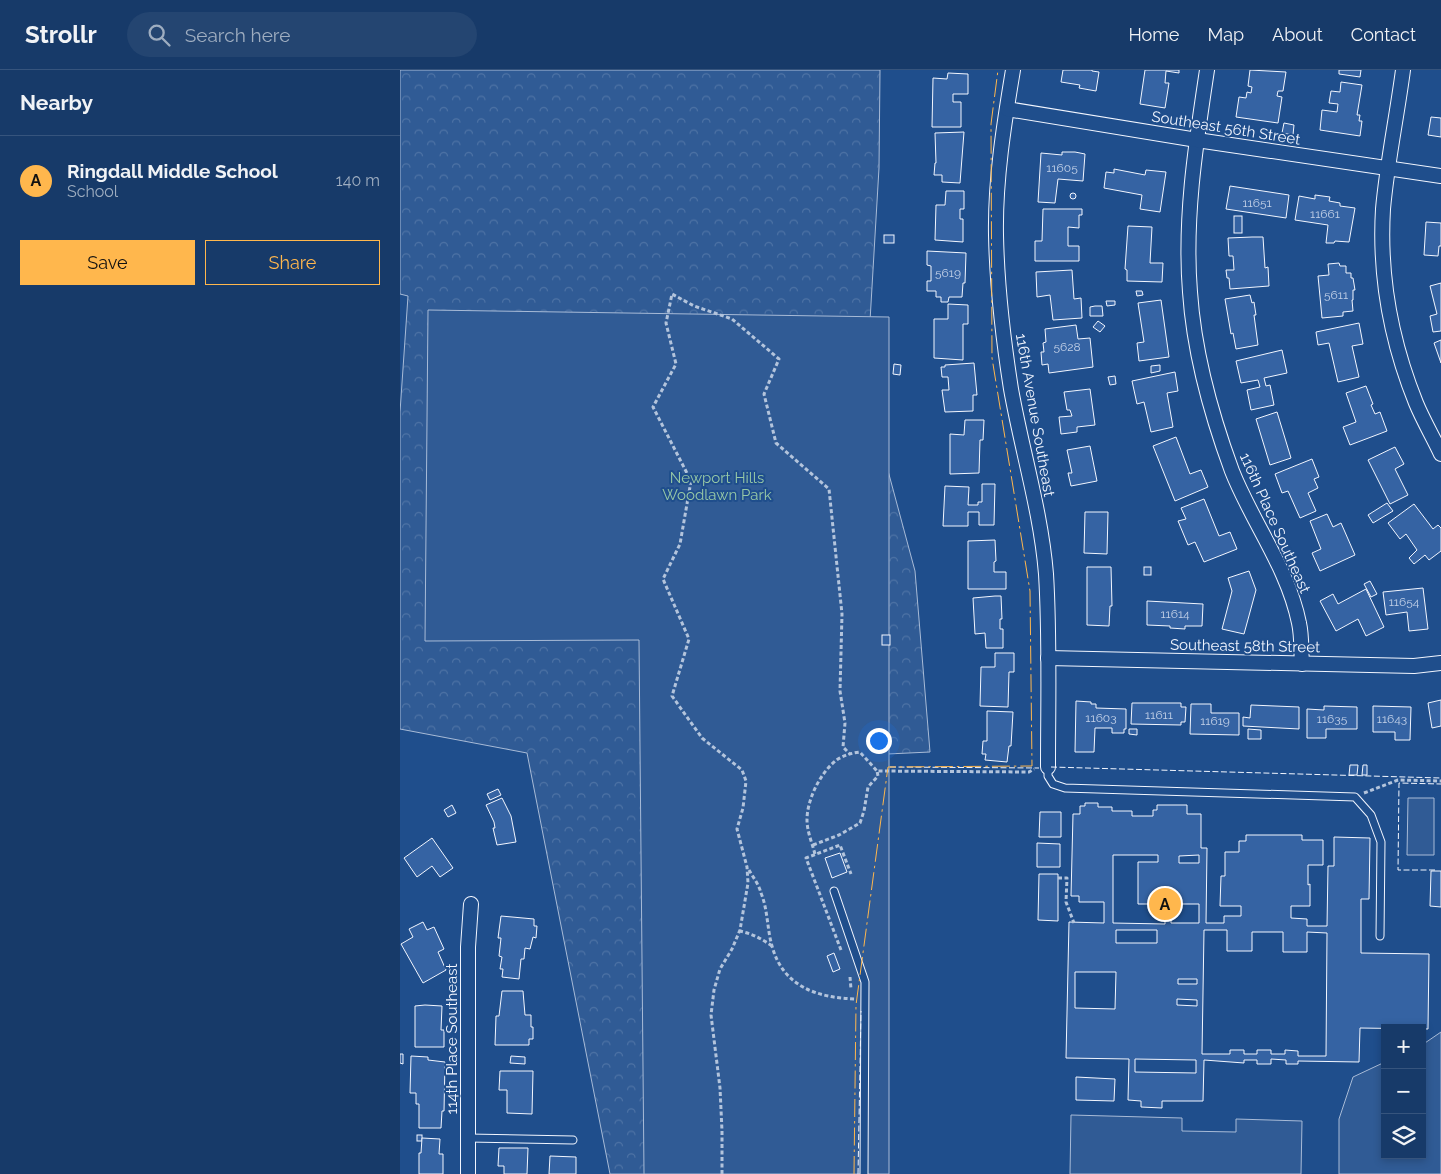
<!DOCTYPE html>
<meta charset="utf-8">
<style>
body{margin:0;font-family:Raleway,sans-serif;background:#244571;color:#f1f3f6}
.controls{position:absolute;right:15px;bottom:15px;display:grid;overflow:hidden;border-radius:0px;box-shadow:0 2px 8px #0003}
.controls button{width:45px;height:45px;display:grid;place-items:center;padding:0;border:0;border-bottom:1px solid #36547d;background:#173a69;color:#f1f3f6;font:25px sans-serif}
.you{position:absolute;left:478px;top:670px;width:18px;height:18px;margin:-12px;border:4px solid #fff;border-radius:50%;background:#1a73e8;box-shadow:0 0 0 8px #1a73e833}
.badge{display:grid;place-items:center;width:32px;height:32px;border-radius:50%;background:#ffb74d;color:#111;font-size:16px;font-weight:700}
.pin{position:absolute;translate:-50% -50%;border:2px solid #fff;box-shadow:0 1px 5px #0006}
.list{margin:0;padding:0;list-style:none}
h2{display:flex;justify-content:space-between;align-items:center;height:65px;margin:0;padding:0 20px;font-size:21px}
h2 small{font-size:16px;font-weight:400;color:#9eadc0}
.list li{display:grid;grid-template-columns:32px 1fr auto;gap:15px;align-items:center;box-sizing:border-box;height:90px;padding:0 20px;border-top:1px solid #36547d}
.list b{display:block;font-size:19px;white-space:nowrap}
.list p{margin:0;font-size:16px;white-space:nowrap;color:#9eadc0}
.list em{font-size:16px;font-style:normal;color:#9eadc0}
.actions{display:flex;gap:10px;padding:15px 20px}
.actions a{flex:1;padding:11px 0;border:1px solid #ffb74d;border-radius:0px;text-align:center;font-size:18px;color:#ffb74d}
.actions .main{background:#ffb74d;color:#111}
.icon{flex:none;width:28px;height:28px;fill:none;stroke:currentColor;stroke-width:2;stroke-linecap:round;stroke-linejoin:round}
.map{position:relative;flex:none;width:1041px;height:1104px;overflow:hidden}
header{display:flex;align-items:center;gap:30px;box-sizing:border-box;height:70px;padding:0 25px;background:#173a69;border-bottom:1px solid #36547d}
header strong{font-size:24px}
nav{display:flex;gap:28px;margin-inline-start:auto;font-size:18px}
.search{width:350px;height:45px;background:#244571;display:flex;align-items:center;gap:12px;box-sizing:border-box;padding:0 18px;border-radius:28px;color:#9eadc0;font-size:19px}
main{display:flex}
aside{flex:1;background:#173a69}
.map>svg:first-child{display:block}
</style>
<header>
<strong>Strollr</strong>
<div class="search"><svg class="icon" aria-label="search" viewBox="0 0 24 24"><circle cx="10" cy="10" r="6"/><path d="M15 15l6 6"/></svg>Search here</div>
<nav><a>Home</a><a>Map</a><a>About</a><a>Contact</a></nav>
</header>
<main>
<aside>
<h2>Nearby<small></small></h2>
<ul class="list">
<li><span class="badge">A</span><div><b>Ringdall Middle School</b><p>School</p></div><em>140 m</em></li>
</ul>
<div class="actions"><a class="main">Save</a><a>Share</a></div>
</aside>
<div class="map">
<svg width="1041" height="1104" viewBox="0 0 1041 1104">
<defs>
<pattern id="forest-crowns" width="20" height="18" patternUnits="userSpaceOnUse" patternTransform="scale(1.25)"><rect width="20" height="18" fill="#305b95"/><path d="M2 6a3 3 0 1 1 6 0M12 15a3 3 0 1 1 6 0" fill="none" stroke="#4e73a5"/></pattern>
</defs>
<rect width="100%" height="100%" fill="#1f4e8c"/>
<path fill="url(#forest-crowns)" stroke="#a8bbd7" d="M0 0H480L479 98 466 319 515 501 530 682 316 692 278 1104H210L127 683 0 659V342L8 226 0 224Z"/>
<g fill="#305b95" stroke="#a8bbd7">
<path d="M28 240 489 247V1104H244L239 570 25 571Z"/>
<path d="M1008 728H1034V785H1007Z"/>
<path d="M1041 962V1104H939V1049L953 1007 985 992V1085H1022V975Z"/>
<path d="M671 1045 782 1048V1061L836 1062V1049L902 1051 901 1104H670Z"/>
</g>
<g fill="#3563a3" stroke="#f2f6ff" fill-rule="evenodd">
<path d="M663 0H692V1L699 2 696 21 679 18 680 15 661 12Z"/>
<path d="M745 0H779V3L766 1 765 13H769L765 38 740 34Z"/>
<path d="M850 0 886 2 883 21H878L877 26 882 27 878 53 836 47 839 27 846 28 847 22 851 23 852 17 848 16Z"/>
<path d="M939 0H961L960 7 939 4Z"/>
<path d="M548 3 568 4V24H553V32H561V57H532L533 8 547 9Z"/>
<path d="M941 12 962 15 957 45H960L959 51H962L960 66 920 60 922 40 937 42 938 34 929 33 931 21 940 22Z"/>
<path d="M1031 47 1041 48V67L1028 65Z"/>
<path d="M884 53 894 55 893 65 882 63Z"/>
<path d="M564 62 560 113 542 112V105H534L535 93H536L535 63Z"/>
<path d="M662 82H675L685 84 683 111 658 109 655 133 638 132 641 83 662 85Z"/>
<path d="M714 99 745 105 746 100 766 102 760 142 740 139 742 125 704 118 706 102 714 103Z"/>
<path d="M830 116 889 125 886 148 826 139Z"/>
<path d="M546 121H564V139H560V149H563V172L535 170 536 135H545Z"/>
<circle cx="673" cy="126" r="3"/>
<path d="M915 125 930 127 929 131 940 133V136L955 138 949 172 935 171 934 173H926L928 155 895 150 899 126 915 129Z"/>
<path d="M643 139H682V145H679V158L668 157V176H679V191H635V171H642Z"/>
<rect x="834" y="146" width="8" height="17"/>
<path d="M1026 152 1041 153V176H1039L1038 186 1024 185Z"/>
<path d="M728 156 752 157 750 193H763L762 212 727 211V200L725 199Z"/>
<rect x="484" y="165" width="10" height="8"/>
<path d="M852 167H863L865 198 868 197 869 216 830 219 829 208H827L826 200H834L833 186H829L828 168Z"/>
<path d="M527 181 566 183 565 213H563L562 227H549L548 232H541V227H536V221H527V211H531V196L527 195Z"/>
<path d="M939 193 940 196H946V203H951V208H953L955 220H953V230H952L953 241 943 242V246L922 248 918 206 929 205 928 194Z"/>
<path d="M672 200 674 229 681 228 682 248 653 250 650 225 637 227 636 202Z"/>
<path d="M1041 213V261L1033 262 1030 246 1037 244 1030 216Z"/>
<path d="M736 221H742L743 225 737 226Z"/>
<path d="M850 225 852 233 854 232 856 245H854L858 275 836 279 833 263 831 264 825 229Z"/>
<path d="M761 230 769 287 739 291 737 273 744 272 738 233Z"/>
<path d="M706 231H715V235L707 236Z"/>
<path d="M548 234 568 235V254H563V290L534 288V249H548Z"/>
<path d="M695 236H702L703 246H690V237Z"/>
<path d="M698 251 705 256 700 262 693 257Z"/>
<path d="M959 253 963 274 952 276 959 307 938 312 929 273 918 275 916 262Z"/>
<path d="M676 255 678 269 690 268 693 297 649 303 648 294 642 295 641 282H644L643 273 646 272 645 259Z"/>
<path d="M1041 270V293L1034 273Z"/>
<path d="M882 280 887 303 864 308 866 316 870 315 874 335 851 340 847 320 860 317 858 310 841 313 836 291Z"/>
<path d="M574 293 577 325H573V341L545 342 542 320H549L548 307H542L541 297H545V295Z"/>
<path d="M494 294 501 295 500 305 493 304Z"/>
<path d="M760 295V301L751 303V296Z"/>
<path d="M775 302 778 321 767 323 773 357 751 362 744 332 737 334 732 311Z"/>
<path d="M715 306 716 314 710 315 708 307Z"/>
<path d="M966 316 973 334 971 335 975 344 980 342 987 361 950 375 943 357 956 352 946 323Z"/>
<path d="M690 319 695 355 677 357V362L661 364 659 347 672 346 670 340H667L664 322Z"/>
<path d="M877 342 891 388 870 395 856 349Z"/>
<path d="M565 350H584L583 370H580L579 403 550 404V364L564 365Z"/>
<path d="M776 367 790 404 801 400 808 417 775 431 753 376Z"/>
<path d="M690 376 697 411 671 416 668 403H672L667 380Z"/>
<path d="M995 377 1004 394 995 399 1008 425 990 434 968 390Z"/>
<path d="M912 389 919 407 914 409 918 418 908 423 916 441 900 448 888 421 882 423 875 404Z"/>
<path d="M582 414H595L594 455H579V442H568V456H543L545 416 569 417 568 435H578V432H582Z"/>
<path d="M804 429 819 466 830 462 837 479 804 492 795 472 788 475 778 451 786 449 781 438Z"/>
<path d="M987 433 993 441 973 453 968 445Z"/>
<path d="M1014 434 1033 459 1038 455 1041 458V481L1029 490 1025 485 1014 494 1009 488 1017 480 1006 464 1000 469 988 453Z"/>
<path d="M685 442H708L707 484 684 483Z"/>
<path d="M927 444 933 457 941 453 955 485 920 501 912 483 921 479 910 451Z"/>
<path d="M595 470 596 491 594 492V502H606V519H568V471Z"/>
<path d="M687 497H711L712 536H710L709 556 687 555Z"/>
<rect x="744" y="497" width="7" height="8"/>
<path d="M849 501 856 520 844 564 822 559 832 521 828 508Z"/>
<path d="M970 511 977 524 971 527 964 514Z"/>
<path d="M1023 518 1028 559 1009 561 1007 542 986 545 983 522Z"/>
<path d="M966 519 984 557 966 566 958 549 936 561 920 531 933 524 938 534Z"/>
<path d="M595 526H601L602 549H600V559H603V578H586L585 563 575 564 573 528Z"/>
<path d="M747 531 803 534 802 556H785V559L770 558V556L747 555Z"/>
<rect x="482" y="565" width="8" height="10"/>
<path d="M595 583H614V602H609L608 637 580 636 581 597H595Z"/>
<path d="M1041 630V656L1032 658 1028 633Z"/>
<path d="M676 631 691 632V634H696V638L726 639V659H724V663H712V658H695L694 682H675Z"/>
<path d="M732 633H781V637H786L785 652H781V655L731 654Z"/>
<path d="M791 634H811V643H839V665L790 664Z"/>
<path d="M851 635 899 637V659L843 656V647L850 648Z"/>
<path d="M924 636 957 637V659H926V668H907V639L924 640Z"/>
<path d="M973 636 1011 637 1010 670H995V662H973Z"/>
<path d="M587 641 613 642 611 676H609L607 692 585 690 586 684H582L583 671H587Z"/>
<path d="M729 659H737V665L729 664Z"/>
<path d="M848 659 861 660V669H848Z"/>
<path d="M950 695H958L957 705H949Z"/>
<path d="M963 695H967V705H962Z"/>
<path d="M98 719 101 725 90 730 87 724Z"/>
<path d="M102 728 111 746 116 772 97 775 93 758H95L94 752 86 735Z"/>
<path d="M685 733H698V737H712V741H732V746H753V740H757V735H787V744H801V778H807L806 853H824V846H841V836H820L821 806H825V782H839V771H846V765H902V770H923V795H908V815L910 814V836H891V848L907 849V856H927L928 796H934V767L970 768 969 829H961V883L1029 884 1028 959 960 958 959 992 898 991V994H886V990L871 989V994H857V990H844V993L804 990 803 1031H762V1038L741 1037V1031L728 1030 729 989 666 988 669 852 704 853V832H679V826H671L673 744H680V736H685ZM713 785H758V792H738V834H759V840H765V854L713 853ZM799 785V793H779V786ZM778 834H799V853H771V840H778ZM716 860H757V873H716ZM804 860H827V881H852V862H883V882H907V862L927 863 926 986H898V981L885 980V984H871V980H857V984H844V980H830V984H802ZM675 902H716L715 939 675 938ZM778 909H797V914H778ZM777 929 797 930V936L777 935ZM735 989 796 990V1003L735 1002Z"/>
<path d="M52 735 56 743 48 747 44 740Z"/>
<path d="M640 742H661V767H639Z"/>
<path d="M32 768 53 798 40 807 32 796 17 807 4 788Z"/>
<path d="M637 773 660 774V797H637Z"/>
<path d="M440 783 447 802 432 808 425 788Z"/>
<path d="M1031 801H1041V837L1030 836Z"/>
<path d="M639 804H658V851L638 850Z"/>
<path d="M101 846 134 849V856H137L136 868 133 867 130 879 125 878 124 889H121L119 909 102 907 103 899H100L102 887 99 886 101 868H98Z"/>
<path d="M23 852 27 860 34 857 44 879 38 882 46 900 23 913 1 874 13 867 9 859Z"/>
<path d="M434 883 440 899 433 902 427 886Z"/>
<path d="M102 921H123L125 945H131V957H133V969H129V975H95L96 946H99Z"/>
<path d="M25 935 42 936 41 960H44V977H15V936Z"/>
<path d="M0 984H3V994L0 993Z"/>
<path d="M11 986 28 987V990L45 992 44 1041H42L41 1058H19V1034H16V1023H10Z"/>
<path d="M111 986 125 987V994L110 993Z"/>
<path d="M100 1001H133L132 1044 107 1043V1020H99Z"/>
<path d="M676 1007 715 1009 714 1031 676 1030Z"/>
<rect x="17" y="1065" width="5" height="6"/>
<path d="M22 1068 40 1069 39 1084H43V1104H19V1083H21Z"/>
<path d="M99 1078H128L127 1104H104V1096H98Z"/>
<path d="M150 1086 176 1087V1104H149Z"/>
</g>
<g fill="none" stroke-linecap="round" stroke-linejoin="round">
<defs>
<g id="service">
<path d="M648 697V706L653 714 665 718 955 727 971 745 981 772 980 866"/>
<path d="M434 821 465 912 464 1104"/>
<path d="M68 1068 173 1070"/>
</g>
<g id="minor">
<path d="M613 0C604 54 595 110 596 165 597 216 603 268 611 319 622 381 641 442 646 504 650 568 648 633 648 697"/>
<path d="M807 0C796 73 784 148 790 222 794 282 811 344 832 401 852 452 888 498 899 553 902 566 901 581 902 594"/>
<path d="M1003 0C997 46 987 93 983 139 979 206 991 271 1016 333 1023 350 1033 367 1041 384"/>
<path d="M607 39 797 70 1041 106"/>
<path d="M648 588 1014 596 1041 593"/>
<path d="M68 1104V877L71 834"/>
</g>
</defs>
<use href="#service" stroke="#f2f6ff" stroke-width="9"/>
<use href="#minor" stroke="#f2f6ff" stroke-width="16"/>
<g stroke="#b3c4dc" stroke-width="3" stroke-dasharray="4 2.5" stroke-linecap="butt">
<path d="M964 723 998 710 1041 711"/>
<path d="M413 775 439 765 460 753 464 741 468 717 478 706 477 701 629 702 634 699"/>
<path d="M415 784C412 773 407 761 407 750 407 729 421 701 438 689 445 685 452 683 460 682L477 701"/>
<path d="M349 800C353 807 359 815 361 823 368 840 367 859 372 876 383 917 418 928 456 929"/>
<path d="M658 808H667L666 832 674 853"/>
<path d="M339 861C351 863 362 869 372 876"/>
<path d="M441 880 406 788 440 775 451 804"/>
<path d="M450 907 451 919"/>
<path d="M322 1104V1061L320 1018 311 945 314 920 320 899 332 879 340 860 348 813 347 797 337 759 343 738 346 711 342 700 302 668 272 626 289 569 263 509 280 474 291 411 253 337 276 294 266 253 272 224 294 236 332 249 379 289 364 324 376 373 429 419 442 544 440 621 445 653 443 677 450 684"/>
</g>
<use href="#service" stroke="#1f4e8c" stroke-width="7"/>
<use href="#minor" stroke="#1f4e8c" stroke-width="14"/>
<g stroke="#f2f6ff" stroke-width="1" stroke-dasharray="6 2.5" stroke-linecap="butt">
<path d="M490 697 639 698"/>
<path d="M651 697 1041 708"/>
<path d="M1035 800H998L999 713 1041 714"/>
<path d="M458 1104 461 941"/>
</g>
<path stroke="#ffb74d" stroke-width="1" stroke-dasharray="18 4 2.5 4" stroke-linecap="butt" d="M454 1104 456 935 488 697 632 696 630 521 592 288 591 54 598 0"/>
</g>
<g text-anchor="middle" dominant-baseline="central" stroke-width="4" stroke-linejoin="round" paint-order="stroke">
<g font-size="12" fill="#c3d1e8">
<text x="662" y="98">11605</text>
<text x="857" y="133">11651</text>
<text x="925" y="144">11661</text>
<text x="548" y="203">5619</text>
<text x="936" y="225">5611</text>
<text x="667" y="277">5628</text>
<text x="1004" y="532">11654</text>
<text x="775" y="544">11614</text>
<text x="759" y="645">11611</text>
<text x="701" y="648">11603</text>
<text x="932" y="649">11635</text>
<text x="992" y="649">11643</text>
<text x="815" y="651">11619</text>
</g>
<g font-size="15" fill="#f2f6ff" stroke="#1f4e8c">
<text transform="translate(826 58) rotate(9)">Southeast 56th Street</text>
<text transform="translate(635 345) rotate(80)">116th Avenue Southeast</text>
<text transform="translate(875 453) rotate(66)">116th Place Southeast</text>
<text transform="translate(845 576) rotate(1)">Southeast 58th Street</text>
<text transform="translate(52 969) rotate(-90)">114th Place Southeast</text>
</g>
<g font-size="15" fill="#97c8a6" stroke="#1f4e8c">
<text x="317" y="408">Newport Hills<tspan x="317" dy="17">Woodlawn Park</tspan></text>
</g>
</g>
</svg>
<div class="controls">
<button>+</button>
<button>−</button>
<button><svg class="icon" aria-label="layers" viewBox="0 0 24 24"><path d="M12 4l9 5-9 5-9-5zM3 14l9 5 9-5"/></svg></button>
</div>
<div class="you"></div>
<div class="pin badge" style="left:765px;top:834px">A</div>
</div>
</main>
